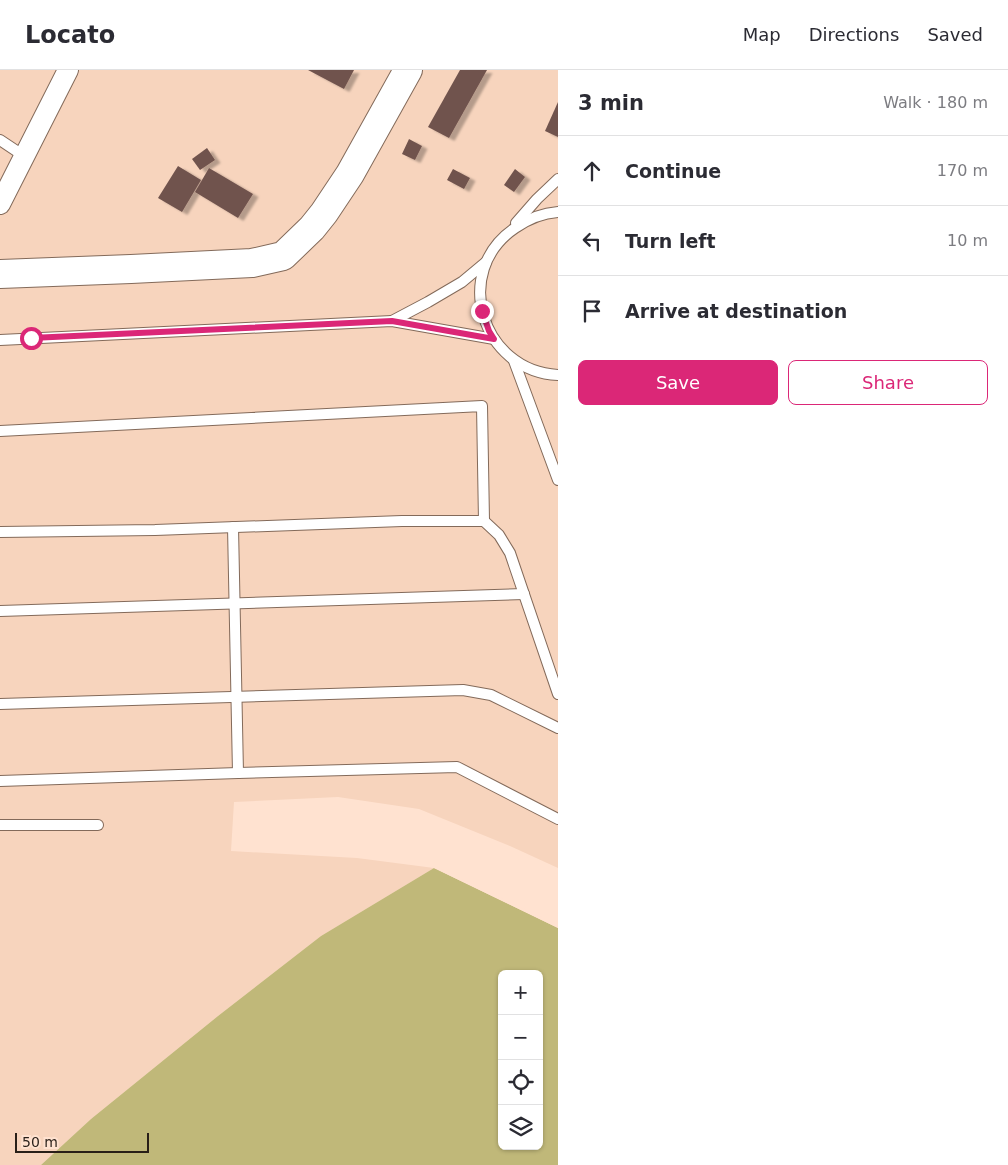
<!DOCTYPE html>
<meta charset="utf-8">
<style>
body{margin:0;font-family:"DejaVu Sans",sans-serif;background:#f2f2f3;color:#2b2b33}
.controls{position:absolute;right:15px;bottom:15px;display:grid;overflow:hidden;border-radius:8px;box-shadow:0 1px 4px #0004}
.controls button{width:45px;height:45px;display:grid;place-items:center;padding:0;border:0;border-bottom:1px solid #e1e1e2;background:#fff;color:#2b2b33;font:25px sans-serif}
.scale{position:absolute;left:15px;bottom:12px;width:134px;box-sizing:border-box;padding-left:5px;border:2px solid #291f18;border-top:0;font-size:14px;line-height:18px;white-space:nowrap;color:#291f18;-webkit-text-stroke:4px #ffe2d0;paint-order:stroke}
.stop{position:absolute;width:15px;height:15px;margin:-11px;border:4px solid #db2777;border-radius:50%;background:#fff}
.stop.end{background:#db2777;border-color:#fff;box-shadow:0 1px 5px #0008}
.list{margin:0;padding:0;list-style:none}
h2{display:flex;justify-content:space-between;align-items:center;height:65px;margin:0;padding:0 20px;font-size:21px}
h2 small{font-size:16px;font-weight:400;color:#7c7c81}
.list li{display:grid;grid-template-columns:32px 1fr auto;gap:15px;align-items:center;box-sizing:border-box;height:70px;padding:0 20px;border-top:1px solid #e1e1e2}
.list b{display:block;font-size:19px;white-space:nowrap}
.list em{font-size:16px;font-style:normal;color:#7c7c81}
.actions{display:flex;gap:10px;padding:15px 20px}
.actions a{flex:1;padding:11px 0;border:1px solid #db2777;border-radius:8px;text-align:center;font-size:18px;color:#db2777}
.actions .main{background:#db2777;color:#fff}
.icon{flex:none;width:28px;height:28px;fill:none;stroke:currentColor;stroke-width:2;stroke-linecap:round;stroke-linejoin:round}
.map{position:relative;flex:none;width:558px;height:1095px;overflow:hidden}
header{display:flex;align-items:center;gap:30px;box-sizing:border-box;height:70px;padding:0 25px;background:#fff;border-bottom:1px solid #e1e1e2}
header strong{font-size:24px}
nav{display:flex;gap:28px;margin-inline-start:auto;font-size:18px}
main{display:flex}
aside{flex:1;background:#fff}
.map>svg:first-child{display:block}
</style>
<header>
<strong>Locato</strong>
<nav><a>Map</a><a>Directions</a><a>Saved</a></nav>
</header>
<main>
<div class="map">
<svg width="558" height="1095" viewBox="0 0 558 1095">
<defs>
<filter id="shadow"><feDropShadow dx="5.5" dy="3" stdDeviation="1" flood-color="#0004"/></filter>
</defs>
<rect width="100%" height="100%" fill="#ffe2d0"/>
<path fill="#f7d4bd" d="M0 0H558V798L510 776 419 739 338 727 234 732 231 781 357 788 434 798 321 866 218 946 91 1049 41 1095H0Z"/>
<path fill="#c0b879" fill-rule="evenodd" d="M434 798 558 858V1095H41L91 1049 218 946 321 866ZM502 904H539V1076H502Z"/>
<path fill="#ffe2d0" d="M433 796H435L558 855V858L434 798 430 797Z"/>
<g fill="#70534d" filter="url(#shadow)">
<path d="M308 0H354L344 19Z"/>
<path d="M460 0H487L449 68 428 57Z"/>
<path d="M558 32V67L545 61Z"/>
<path d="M409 69 422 76 415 90 402 84Z"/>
<path d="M207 78 215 90 200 100 192 89Z"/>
<path d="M178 96 201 110 182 142 158 128Z"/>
<path d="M209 98 253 124 238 148 195 122Z"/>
<path d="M453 99 470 108 464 119 447 110Z"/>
<path d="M515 99 525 107 514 122 504 115Z"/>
</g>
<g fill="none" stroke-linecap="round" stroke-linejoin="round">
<defs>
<g id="lane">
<path d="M0 70 24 86"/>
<path d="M558 142C543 143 528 149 515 158 451 201 481 301 558 305"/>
<path d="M516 153 537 129 558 109"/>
<path d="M392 251 428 232 462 212 486 192"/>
<path d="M0 270 392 251 494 269"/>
<path d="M514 291 558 410"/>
<path d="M0 361 482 336 484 451"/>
<path d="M233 457 238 703"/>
<path d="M0 462 155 460 402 451H484L499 465 510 483 558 624"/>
<path d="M0 541 524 524"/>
<path d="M0 634 463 620 491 625 558 658"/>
<path d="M0 711 238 703 457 697 558 749"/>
<path d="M0 755H98"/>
</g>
<path id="street" d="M0 134 68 0"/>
<path id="secondary" d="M0 204 131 199 252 193 283 186 312 158 324 143 350 104 408 0"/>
</defs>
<use href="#lane" stroke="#836a5a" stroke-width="12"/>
<use href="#street" stroke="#836a5a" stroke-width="22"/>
<use href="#secondary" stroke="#836a5a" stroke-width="30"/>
<use href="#lane" stroke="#fff" stroke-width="10"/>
<use href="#street" stroke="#fff" stroke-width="20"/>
<use href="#secondary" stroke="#fff" stroke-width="28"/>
</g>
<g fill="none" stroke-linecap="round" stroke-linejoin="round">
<path stroke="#db2777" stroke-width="6" d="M31 268 392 251 494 269 489 261 482 241"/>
</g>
</svg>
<div class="controls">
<button>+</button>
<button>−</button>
<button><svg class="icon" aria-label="locate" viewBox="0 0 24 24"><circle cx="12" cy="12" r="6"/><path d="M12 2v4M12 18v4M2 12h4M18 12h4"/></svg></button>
<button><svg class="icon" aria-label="layers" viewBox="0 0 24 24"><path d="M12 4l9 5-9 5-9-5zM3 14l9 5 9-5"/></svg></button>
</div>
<div class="scale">50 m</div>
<div class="stop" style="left:31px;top:268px"></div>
<div class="stop end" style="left:482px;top:241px"></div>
</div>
<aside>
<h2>3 min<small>Walk · 180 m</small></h2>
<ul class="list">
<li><svg class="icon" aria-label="ahead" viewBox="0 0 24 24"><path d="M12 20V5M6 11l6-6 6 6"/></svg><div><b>Continue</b></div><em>170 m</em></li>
<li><svg class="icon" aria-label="left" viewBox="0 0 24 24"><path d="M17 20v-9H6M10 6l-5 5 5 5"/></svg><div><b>Turn left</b></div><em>10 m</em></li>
<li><svg class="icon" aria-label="arrive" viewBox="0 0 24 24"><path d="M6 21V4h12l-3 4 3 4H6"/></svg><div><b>Arrive at destination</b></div></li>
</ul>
<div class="actions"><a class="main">Save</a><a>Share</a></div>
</aside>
</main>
